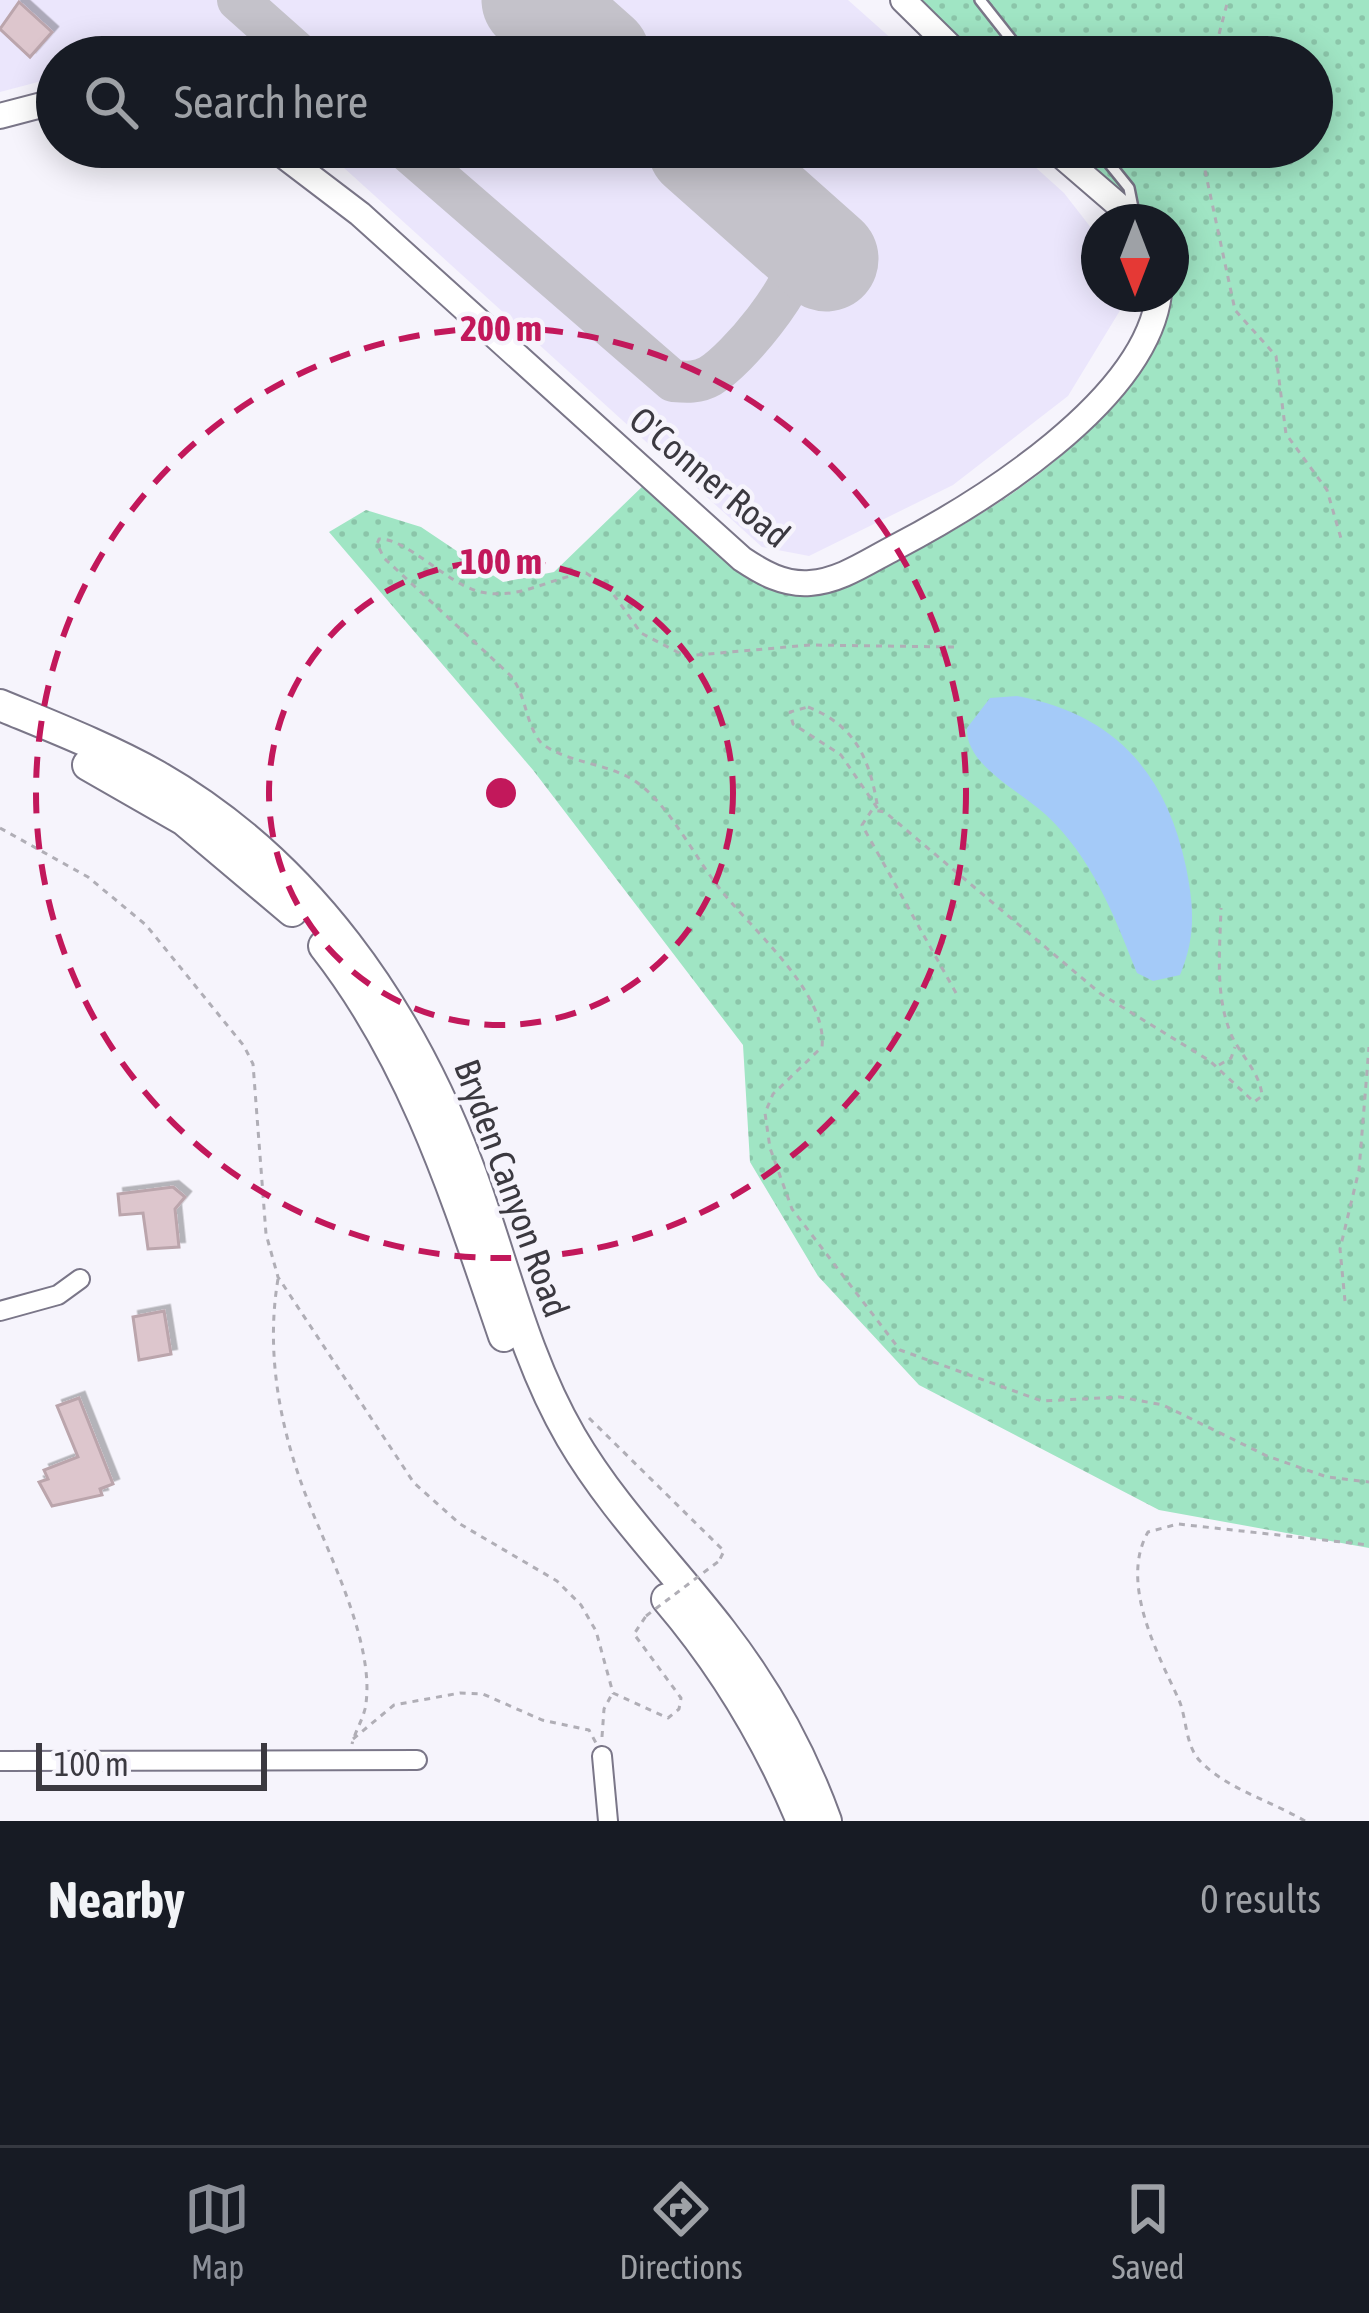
<!DOCTYPE html>
<style>
body{margin:0;font-family:"Asap Condensed",sans-serif;background:#242831;color:#f1f3f6}
.compass{position:absolute;left:1081px;top:204px;width:108px;height:108px;border-radius:50%;background:#171b24;box-shadow:0 6px 30px #0003;rotate:180deg}
.scale{position:absolute;left:36px;bottom:30px;width:231px;box-sizing:border-box;padding-left:12px;border:6px solid #3b3940;border-top:0;font-size:33px;line-height:42px;white-space:nowrap;color:#3b3940;-webkit-text-stroke:9px #f6f4fc;paint-order:stroke}
.list{margin:0;padding:0;list-style:none}
h2{display:flex;justify-content:space-between;align-items:center;height:156px;margin:0;padding:0 48px;font-size:51px}
h2 small{font-size:39px;font-weight:400;color:#9ea1a6}
.icon{flex:none;width:66px;height:66px;fill:none;stroke:currentColor;stroke-width:2;stroke-linecap:round;stroke-linejoin:round}
.map{position:relative;flex:none;width:1369px;height:1821px;overflow:hidden}
.search{position:absolute;background:#171b24;box-shadow:0 6px 30px #0003;left:36px;right:36px;top:36px;height:132px;display:flex;align-items:center;gap:30px;box-sizing:border-box;padding:0 42px;border-radius:66px;color:#9ea1a6;font-size:45px}
.sheet{height:324px;background:#171b24}
nav{display:flex;justify-content:space-around;align-items:center;box-sizing:border-box;height:168px;border-top:3px solid #363941;background:#171b24;font-size:33px;color:#9ea1a6}
nav a{display:grid;justify-items:center;gap:6px}
nav .on{color:#8c9099}
.map>svg:first-child{display:block}
</style>
<div class="map">
<svg width="1369" height="1821" viewBox="0 0 1369 1821">
<defs>
<pattern id="grass-dots" width="8" height="8" patternUnits="userSpaceOnUse" patternTransform="scale(3)"><rect width="8" height="8" fill="#a0e5c4"/><path d="M2 2h.1M6 6h.1" fill="none" stroke="#8bc5a9" stroke-width="1.8" stroke-linecap="round"/></pattern>
<filter id="shadow"><feDropShadow dx="5.5" dy="-5.5" stdDeviation="0" flood-color="#0004"/></filter>
</defs>
<rect width="100%" height="100%" fill="#f6f4fc"/>
<g fill="#ebe6fc">
<path d="M0 0H848L912 57H57V77L0 92Z"/>
<path d="M321 147H1013L1064 193 1099 238V294H1130L1068 396 953 485 809 556 762 547Z"/>
</g>
<path fill="url(#grass-dots)" d="M921 0H1369V1548L1159 1510 919 1385 818 1276 750 1162 743 1045 533 770 329 532 366 510 421 527 503 582 554 572 646 483C687 522 738 591 797 596 834 600 867 577 899 560 1007 504 1121 432 1168 312 1179 285 1171 251 1171 222H1155L1070 147H1312V57H980Z"/>
<path fill="#a4caf8" d="M1017 696C1114 714 1166 772 1186 867 1194 907 1196 937 1180 975L1153 981 1137 973C1114 915 1092 857 1045 814 1020 791 965 765 967 728L990 698Z"/>
<g fill="none" stroke-linecap="round" stroke-linejoin="round">
<g stroke="#c4c2ca" stroke-width="42">
<path d="M238 0 302 57"/>
<path d="M403 147 673 381C686 382 698 383 710 376 738 359 798 286 799 255L779 217"/>
</g>
<g stroke="#c4c2ca" stroke-width="105">
<path d="M534 0 598 57"/>
<path d="M700 147 826 259"/>
</g>
</g>
<g fill="#ddc6cd" stroke="#bba5ac" stroke-width="3" filter="url(#shadow)">
<path d="M19 2 52 32 30 57 0 29Z"/>
<path d="M173 1187 185 1197 175 1209 179 1247 148 1249 143 1213 120 1215 118 1194Z"/>
<path d="M164 1311 171 1354 139 1360 133 1317Z"/>
<path d="M79 1398 113 1484 100 1489 102 1495 52 1506 39 1482 48 1479 44 1470 78 1457 57 1406Z"/>
</g>
<g fill="none" stroke-linecap="round" stroke-linejoin="round">
<defs>
<g id="service">
<path d="M980 0 1025 57"/>
<path d="M1096 147 1129 188 1133 208"/>
</g>
<g id="minor">
<path d="M0 1311 58 1295 80 1279"/>
<path d="M602 1756 608 1821"/>
<path d="M0 1761 417 1760"/>
</g>
<g id="tertiary">
<path d="M903 0 961 57"/>
<path d="M0 116 57 101"/>
<path d="M272 147 360 214 742 559C763 573 784 585 810 583 840 581 867 562 894 548 980 503 1146 401 1159 294"/>
<path d="M1051 147 1138 222"/>
</g>
<g id="primary">
<path d="M0 705C53 727 107 748 157 776 307 862 408 1007 468 1166 502 1256 522 1353 571 1437 613 1509 671 1566 721 1631 766 1689 801 1752 826 1821"/>
<path d="M88 765 184 820 292 911"/>
<path d="M324 946C415 1062 457 1199 504 1336"/>
<path d="M667 1599C725 1667 768 1739 802 1821"/>
</g>
</defs>
<use href="#service" stroke="#7a7688" stroke-width="14"/>
<use href="#minor" stroke="#7a7688" stroke-width="22"/>
<use href="#tertiary" stroke="#7a7688" stroke-width="28"/>
<use href="#primary" stroke="#7a7688" stroke-width="34"/>
<g stroke="#b0aeb6" stroke-width="3" stroke-dasharray="6 6" stroke-linecap="butt">
<path d="M1213 57 1228 0"/>
<path d="M1200 147 1235 310 1276 356 1286 434 1327 490 1342 542"/>
<path d="M954 647 810 645 685 656 641 633 609 588 586 573C548 578 517 602 477 591 446 582 406 538 379 539L377 544 384 558 510 675C528 697 524 723 542 744 573 766 615 762 644 788 673 813 694 855 717 885 747 926 828 991 822 1047L773 1094 765 1113 770 1148 792 1209 900 1350 1042 1401 1120 1397 1163 1405 1267 1456 1327 1477 1369 1482"/>
<path d="M808 707C857 726 870 761 878 809L841 755 793 724 790 712Z"/>
<path d="M0 828 88 877 146 925 244 1046 253 1064 266 1234 278 1277 414 1483 460 1524 557 1581 581 1605 596 1631 613 1693 668 1718 679 1709 681 1698 634 1634 646 1616"/>
<path d="M956 993 862 825 872 810 885 812 1101 994 1210 1061 1254 1102 1262 1096C1260 1070 1237 1053 1229 1029 1215 990 1220 948 1221 908"/>
<path d="M1219 1065 1231 1058 1235 1047"/>
<path d="M278 1279C265 1356 281 1434 310 1506 331 1559 377 1650 365 1709 362 1721 355 1732 352 1744"/>
<path d="M1345 1301 1340 1249 1359 1170 1369 1047"/>
<path d="M589 1418 724 1551 719 1561"/>
<path d="M602 1737 604 1709 612 1694"/>
<path d="M353 1739 394 1705 460 1693 483 1694 542 1720 589 1730 596 1743"/>
<path d="M1305 1821C1271 1801 1227 1789 1200 1761 1185 1745 1187 1719 1179 1700 1158 1654 1119 1583 1148 1532L1178 1524 1369 1545"/>
</g>
<use href="#service" stroke="#fff" stroke-width="9"/>
<use href="#minor" stroke="#fff" stroke-width="18"/>
<use href="#tertiary" stroke="#fff" stroke-width="24"/>
<use href="#primary" stroke="#fff" stroke-width="30"/>
<path stroke="#b0aeb6" stroke-width="3" stroke-dasharray="6 6" stroke-linecap="butt" d="M646 1616 719 1561"/>
</g>
<g fill="none" stroke="#c2185b" stroke-width="6" stroke-dasharray="21 15">
<circle cx="501" cy="793" r="232"/>
<circle cx="501" cy="793" r="465"/>
</g>
<g text-anchor="middle" dominant-baseline="central" stroke-width="9" stroke-linejoin="round" paint-order="stroke">
<g font-size="36" fill="#3b3940" stroke="#f6f4fc">
<text transform="translate(710 477) rotate(40)">O'Conner Road</text>
<text transform="translate(512 1188) rotate(70)">Bryden Canyon Road</text>
</g>
</g>
<circle cx="501" cy="793" r="18" fill="#c2185b" stroke="#f6f4fc" stroke-width="6"/>
<g font-size="36" text-anchor="middle" font-weight="bold" fill="#c2185b" stroke="#f6f4fc" stroke-width="9" stroke-linejoin="round" paint-order="stroke">
<text x="501" y="341">200 m</text>
<text x="501" y="574">100 m</text>
</g>
</svg>
<svg class="compass" viewBox="-18 -18 36 36"><path d="M0-13l5 13h-10z" fill="#e53935"/><path d="M0 13l5-13h-10z" fill="#9ea1a6"/></svg>
<div class="scale">100 m</div>
<div class="search"><svg class="icon" aria-label="search" viewBox="0 0 24 24"><circle cx="10" cy="10" r="6"/><path d="M15 15l6 6"/></svg>Search here</div>
</div>
<section class="sheet">
<h2>Nearby<small>0 results</small></h2>
<ul class="list">
</ul>
</section>
<nav>
<a class="on"><svg class="icon" aria-label="map" viewBox="0 0 24 24"><path d="M3 6l6-2 6 2 6-2v14l-6 2-6-2-6 2zM9 4v14M15 6v14"/></svg>Map</a>
<a><svg class="icon" aria-label="directions" viewBox="0 0 24 24"><path d="M12 3l9 9-9 9-9-9zM9 14v-3h6M13 9l2 2-2 2"/></svg>Directions</a>
<a><svg class="icon" aria-label="saved" viewBox="0 0 24 24"><path d="M7 4h10v16l-5-4-5 4z"/></svg>Saved</a>
</nav>
